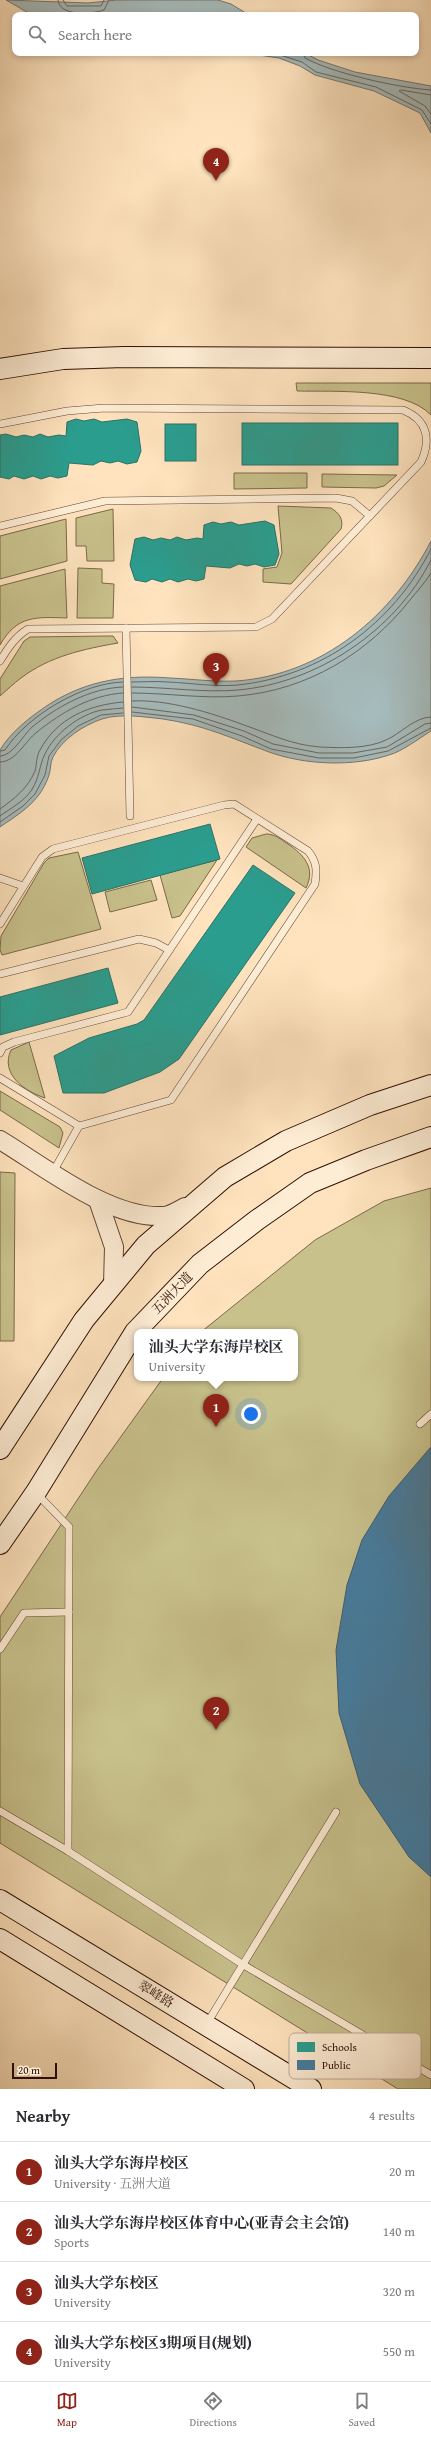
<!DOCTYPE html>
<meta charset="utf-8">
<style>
body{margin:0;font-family:"Gentium Book Plus","Noto Serif SC",serif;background:#f2f2f3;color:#2b2b33}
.scale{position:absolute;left:12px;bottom:10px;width:45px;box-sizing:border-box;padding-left:4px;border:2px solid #300f03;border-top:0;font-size:11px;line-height:14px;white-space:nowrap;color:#300f03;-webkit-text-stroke:3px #feedd5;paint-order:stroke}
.you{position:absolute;left:251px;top:1414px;width:14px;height:14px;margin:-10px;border:3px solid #fff;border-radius:50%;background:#1a73e8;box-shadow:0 0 0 6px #1a73e833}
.badge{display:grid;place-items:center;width:26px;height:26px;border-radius:50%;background:#8f2418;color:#fff;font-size:13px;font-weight:700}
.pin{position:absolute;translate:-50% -33px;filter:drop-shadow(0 1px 2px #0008)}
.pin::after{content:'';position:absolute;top:21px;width:14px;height:12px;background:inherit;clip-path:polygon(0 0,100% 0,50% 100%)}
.popup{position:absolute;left:134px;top:1329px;width:164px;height:52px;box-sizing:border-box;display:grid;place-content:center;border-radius:8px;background:#fff;filter:drop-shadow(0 1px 3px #0005);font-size:13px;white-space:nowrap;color:#7c7c81}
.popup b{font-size:15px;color:#2b2b33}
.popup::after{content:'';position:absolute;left:50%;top:100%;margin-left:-8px;border:8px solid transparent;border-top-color:#fff}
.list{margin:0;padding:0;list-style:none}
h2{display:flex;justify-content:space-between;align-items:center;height:52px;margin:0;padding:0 16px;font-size:17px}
h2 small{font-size:13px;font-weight:400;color:#7c7c81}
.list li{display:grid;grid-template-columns:26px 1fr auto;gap:12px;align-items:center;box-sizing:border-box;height:60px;padding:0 16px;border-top:1px solid #e1e1e2}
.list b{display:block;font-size:15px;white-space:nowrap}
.list p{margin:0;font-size:13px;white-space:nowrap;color:#7c7c81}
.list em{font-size:13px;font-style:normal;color:#7c7c81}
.icon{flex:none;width:22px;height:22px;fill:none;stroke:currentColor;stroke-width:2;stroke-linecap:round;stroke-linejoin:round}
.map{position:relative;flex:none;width:431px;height:2089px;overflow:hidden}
.search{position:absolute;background:#fff;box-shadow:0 2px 6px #0003;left:12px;right:12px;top:12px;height:44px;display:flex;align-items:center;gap:10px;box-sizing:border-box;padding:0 14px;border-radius:8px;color:#7c7c81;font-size:15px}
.sheet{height:292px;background:#fff}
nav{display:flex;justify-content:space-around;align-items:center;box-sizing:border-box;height:56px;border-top:1px solid #e1e1e2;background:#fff;font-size:11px;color:#7c7c81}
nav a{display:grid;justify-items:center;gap:2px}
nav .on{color:#8f2418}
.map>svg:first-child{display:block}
</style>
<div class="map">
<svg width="431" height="2089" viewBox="0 0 431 2089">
<rect width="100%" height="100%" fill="#fee3be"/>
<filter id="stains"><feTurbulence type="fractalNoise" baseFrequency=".005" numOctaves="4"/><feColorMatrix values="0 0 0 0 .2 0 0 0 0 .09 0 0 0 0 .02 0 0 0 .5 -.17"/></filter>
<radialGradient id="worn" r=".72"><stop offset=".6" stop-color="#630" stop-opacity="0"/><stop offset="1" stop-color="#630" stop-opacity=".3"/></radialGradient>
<g fill="#c8c18c" stroke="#7c6848">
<path d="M296 383H431V415C404 387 334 392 297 391Z"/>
<path d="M234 473H307V488L234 489Z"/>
<path d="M322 474 397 475 384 486 376 488 322 487Z"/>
<path d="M278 506 331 508C339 513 344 519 341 529L291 584 263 582V569L277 567 282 553Z"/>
<path d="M113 509 114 561H87L86 546H76V518Z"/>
<path d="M66 519 67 561 0 579V536Z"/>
<path d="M78 568 102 569V583L114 584 113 618H77Z"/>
<path d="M65 569 67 618C36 617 17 615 0 645V586Z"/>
<path d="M106 636H113L118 643C84 649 50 656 21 678 14 683 7 690 0 696V679L24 641 30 637Z"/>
<path d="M266 834C275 834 280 839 288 844 304 855 316 868 306 888L246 847 252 838Z"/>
<path d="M78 852 101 929 2 955 0 950 1 936 44 863 49 858Z"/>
<path d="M217 860 180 916 172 918 160 875Z"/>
<path d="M151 880 157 900 110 912 105 892Z"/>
<path d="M29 1042 45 1098C24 1091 0 1074 11 1050Z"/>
<path d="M0 1091 60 1127 63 1133 59 1148 0 1110Z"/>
<path d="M0 1172 15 1173 14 1341H0Z"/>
<path d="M431 1188V2089H398L0 1843V1617L97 1470 163 1378H295V1332H201L315 1240 384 1201Z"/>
</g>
<g fill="#a5bbbc" stroke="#767672">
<path d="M6 0 88 3 117 0H218L231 4 249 15H32Z"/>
<path d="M245 53H305L318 60 355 72 431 86V133L420 113 374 91 315 75 300 66 279 58Z"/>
<path d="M431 541V731C418 739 403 751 389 755 353 767 305 765 269 752 231 738 204 725 163 719 144 717 121 713 102 719 84 725 62 739 53 757 50 763 51 769 49 775 47 782 42 791 38 796 28 809 13 818 0 827V750C9 735 24 722 38 712 78 682 121 674 170 678 192 679 214 682 236 681 323 675 393 615 431 541Z"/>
</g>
<g fill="#2a9d8f" stroke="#2c7265">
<path d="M76 419 84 421 94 419 102 422 127 419 137 422 141 451 137 462 127 464 118 461 110 463 101 461 93 465 69 463 67 476 58 478 50 476 41 479 33 476 24 479 14 476 9 479 0 477V435L6 434 16 437 24 435 33 437 40 434 48 437 59 435 66 436 67 422Z"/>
<rect x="242" y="423" width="156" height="42"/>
<rect x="165" y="424" width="31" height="37"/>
<path d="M265 521 274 525 279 554 275 565 264 567 255 564 247 566 239 564 230 568 206 566 204 579 196 581 188 579 178 582 170 579 162 582 152 579 146 582 135 580 130 565 135 539 144 537 153 540 161 538 170 540 177 537 186 540 197 538 203 539 204 525 213 522 221 524 231 522 239 525Z"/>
<path d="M210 824 220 859 92 894 82 858Z"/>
<path d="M253 865 295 893 179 1059 160 1072 104 1093H63L54 1056 89 1038 137 1024 144 1020Z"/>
<path d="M108 968 118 1003 0 1035V997Z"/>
</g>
<path fill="#457b9d" stroke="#3f5b6f" d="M430 1448 431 1447V1877L409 1857 360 1784 339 1713 336 1650 347 1585 362 1540 389 1496Z"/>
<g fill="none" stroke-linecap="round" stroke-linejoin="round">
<g stroke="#6a6560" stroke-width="1">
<path d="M58 0C59 17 93 14 104 10L109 0"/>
<path d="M63 0 67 6H101L104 0"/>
<path d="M274 53 302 62 316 72 376 87 422 110 431 124"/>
<path d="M304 53 305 58C332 73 399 88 431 90"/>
<path d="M431 95 401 90 399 91 425 106 431 114"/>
<path d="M132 682C144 682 156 681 168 682 191 683 214 687 238 685 322 676 393 624 431 549"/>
<path d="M132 687C167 687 203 693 238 690 317 683 395 631 431 560"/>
<path d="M132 693C167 693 203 699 238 696 308 690 368 653 410 600 417 591 425 583 431 573"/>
<path d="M132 701C167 699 212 713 244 725 270 734 292 745 320 747 340 748 367 749 386 740 400 734 415 717 431 717"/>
<path d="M132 707 194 715 244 731 273 744 319 753H353L387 747 425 724 431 723"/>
<path d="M132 712 193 719 242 736 271 749 319 758H354L388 751 431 728"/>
<path d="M0 751 5 750C27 716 82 683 123 682"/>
<path d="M0 756C12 756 23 736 31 728 56 707 90 688 123 687"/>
<path d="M0 762C16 762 25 741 37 732 62 712 91 695 123 693"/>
<path d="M0 809C14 799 28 788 35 771 37 764 36 757 40 750 57 718 89 705 123 702"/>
<path d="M0 816C11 808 23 802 31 791 40 777 39 766 45 754 54 734 80 714 102 710 109 709 116 709 123 708"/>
<path d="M0 822 23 806 35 794 45 775 49 756 61 740 78 726 101 715 123 713"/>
</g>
<defs>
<g id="service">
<path d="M0 424 67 411 104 408 403 410C428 420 431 440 421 462L272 619 256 627 28 629C15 637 8 648 0 661"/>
<path d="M0 526 105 501 336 498 352 501 370 516"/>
<path d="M126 628 130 816"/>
<path d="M0 878 23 886"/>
<path d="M0 924 42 857 53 849 224 805 234 804 308 851C317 862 317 870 315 884L171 1100 79 1126 53 1172"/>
<path d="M0 974 139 939 156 943 169 950"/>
<path d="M0 1053 3 1047 14 1042 128 1012 257 819"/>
<path d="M0 1078 79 1126"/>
<path d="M420 1424 431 1414"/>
<path d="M37 1494 69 1527 68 1851"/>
<path d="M0 1649 24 1613 69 1612"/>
<path d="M0 1811 68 1851 242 1964 431 2075"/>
<path d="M206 2025 336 1812"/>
</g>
<g id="tertiary">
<path d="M0 1140C45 1167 110 1219 163 1216 170 1216 179 1210 185 1207"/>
<path d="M98 1200 114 1247 113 1285"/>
</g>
<g id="secondary">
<path d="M0 369 63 359 124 357 431 358"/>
<path d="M0 1449 84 1320 146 1245 225 1177 286 1141 370 1105 431 1085"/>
<path d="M0 1544 36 1492 135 1332 200 1264 257 1220 310 1183 366 1160 431 1137"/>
<path d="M0 1900 311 2089"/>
<path d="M0 1939 244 2089"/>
</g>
</defs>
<use href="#service" stroke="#644432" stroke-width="8"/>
<use href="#tertiary" stroke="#644432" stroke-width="20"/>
<use href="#secondary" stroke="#300f03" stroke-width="22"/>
<use href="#service" stroke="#feedd5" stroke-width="7"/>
<use href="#tertiary" stroke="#feedd5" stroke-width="18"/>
<use href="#secondary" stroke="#feedd5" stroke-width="20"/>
</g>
<g text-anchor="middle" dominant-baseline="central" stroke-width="4" stroke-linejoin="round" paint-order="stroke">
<g font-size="13" fill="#300f03" stroke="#feedd5">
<text transform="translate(172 1293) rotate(-46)">五洲大道</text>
<text transform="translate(156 1994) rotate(31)">翠峰路</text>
</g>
</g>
<rect x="289" y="2033" width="132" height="46" rx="6" fill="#feedd5" stroke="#c0aa96" stroke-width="1"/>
<rect x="297" y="2042" width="18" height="10" fill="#2a9d8f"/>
<rect x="297" y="2060" width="18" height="10" fill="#457b9d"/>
<g font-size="11" fill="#300f03">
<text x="322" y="2051">Schools</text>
<text x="322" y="2069">Public</text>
</g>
<rect width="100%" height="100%" filter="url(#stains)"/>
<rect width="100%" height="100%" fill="url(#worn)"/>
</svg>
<div class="scale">20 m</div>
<div class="you"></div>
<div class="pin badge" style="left:216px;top:1427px">1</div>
<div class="popup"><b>汕头大学东海岸校区</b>University</div>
<div class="pin badge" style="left:216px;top:1730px">2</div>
<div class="pin badge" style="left:216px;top:686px">3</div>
<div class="pin badge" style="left:216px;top:181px">4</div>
<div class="search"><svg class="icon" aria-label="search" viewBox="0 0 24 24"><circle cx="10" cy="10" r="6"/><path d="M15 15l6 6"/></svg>Search here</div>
</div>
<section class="sheet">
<h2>Nearby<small>4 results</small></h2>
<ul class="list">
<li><span class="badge">1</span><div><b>汕头大学东海岸校区</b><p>University · 五洲大道</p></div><em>20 m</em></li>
<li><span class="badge">2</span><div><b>汕头大学东海岸校区体育中心(亚青会主会馆)</b><p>Sports</p></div><em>140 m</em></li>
<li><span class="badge">3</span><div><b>汕头大学东校区</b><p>University</p></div><em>320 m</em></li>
<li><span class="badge">4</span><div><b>汕头大学东校区3期项目(规划)</b><p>University</p></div><em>550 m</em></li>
</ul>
</section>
<nav>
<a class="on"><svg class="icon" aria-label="map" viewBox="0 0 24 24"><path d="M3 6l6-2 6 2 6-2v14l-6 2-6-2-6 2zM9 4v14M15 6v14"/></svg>Map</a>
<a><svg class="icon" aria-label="directions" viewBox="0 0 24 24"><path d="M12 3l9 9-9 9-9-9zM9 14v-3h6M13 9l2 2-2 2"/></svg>Directions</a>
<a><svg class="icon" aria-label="saved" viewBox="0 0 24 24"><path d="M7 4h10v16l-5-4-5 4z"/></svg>Saved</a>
</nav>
